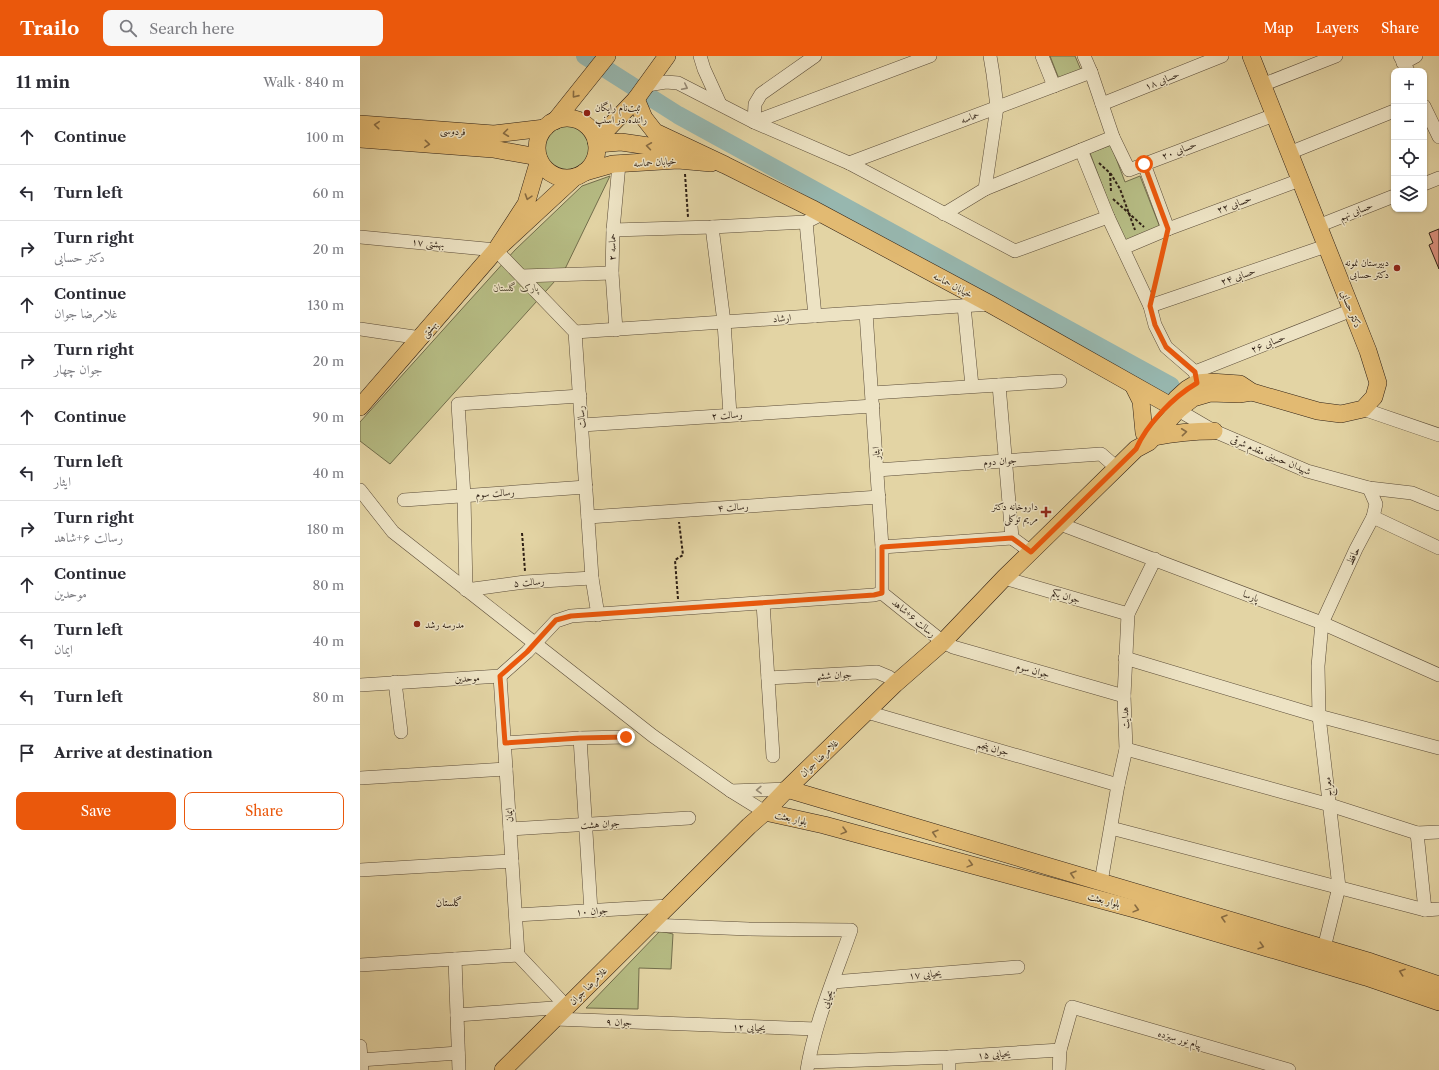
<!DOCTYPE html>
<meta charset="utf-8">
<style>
body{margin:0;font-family:"Libre Caslon Text",Amiri,serif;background:#f7f7f7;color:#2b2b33}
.controls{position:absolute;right:12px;top:12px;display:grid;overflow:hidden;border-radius:8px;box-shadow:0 1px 3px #0004}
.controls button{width:36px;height:36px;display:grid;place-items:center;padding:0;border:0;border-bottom:1px solid #e1e1e2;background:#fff;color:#2b2b33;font:20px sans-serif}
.stop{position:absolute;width:12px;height:12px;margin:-9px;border:3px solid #ea580c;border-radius:50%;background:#fff}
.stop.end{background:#ea580c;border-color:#fff;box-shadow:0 1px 4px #0008}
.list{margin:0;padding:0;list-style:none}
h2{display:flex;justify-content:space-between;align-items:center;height:52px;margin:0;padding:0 16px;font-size:17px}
h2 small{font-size:13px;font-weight:400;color:#7c7c81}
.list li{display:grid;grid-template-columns:26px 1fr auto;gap:12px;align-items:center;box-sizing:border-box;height:56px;padding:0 16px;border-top:1px solid #e1e1e2}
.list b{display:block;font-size:15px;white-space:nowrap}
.list p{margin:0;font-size:13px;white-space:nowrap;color:#7c7c81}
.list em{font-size:13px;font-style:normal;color:#7c7c81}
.actions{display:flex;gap:8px;padding:12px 16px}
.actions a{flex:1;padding:9px 0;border:1px solid #ea580c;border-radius:8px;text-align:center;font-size:14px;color:#ea580c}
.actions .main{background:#ea580c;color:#fff}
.icon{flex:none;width:22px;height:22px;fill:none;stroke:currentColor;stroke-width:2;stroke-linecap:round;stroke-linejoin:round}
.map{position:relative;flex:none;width:1079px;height:1014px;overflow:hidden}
header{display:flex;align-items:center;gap:24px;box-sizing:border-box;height:56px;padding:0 20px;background:#ea580c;color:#fff}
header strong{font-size:19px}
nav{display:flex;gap:22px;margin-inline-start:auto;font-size:14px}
.search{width:280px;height:36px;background:#f7f7f7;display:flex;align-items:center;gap:10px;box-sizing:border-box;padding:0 14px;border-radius:8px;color:#7c7c81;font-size:15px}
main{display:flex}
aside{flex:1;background:#fff}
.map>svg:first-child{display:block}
</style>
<header>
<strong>Trailo</strong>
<div class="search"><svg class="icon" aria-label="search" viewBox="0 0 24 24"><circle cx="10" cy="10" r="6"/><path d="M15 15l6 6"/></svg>Search here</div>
<nav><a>Map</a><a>Layers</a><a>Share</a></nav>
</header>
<main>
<aside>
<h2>11 min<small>Walk · 840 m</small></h2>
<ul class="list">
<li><svg class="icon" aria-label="ahead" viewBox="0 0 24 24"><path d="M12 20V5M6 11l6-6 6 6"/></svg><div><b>Continue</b></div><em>100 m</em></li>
<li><svg class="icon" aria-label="left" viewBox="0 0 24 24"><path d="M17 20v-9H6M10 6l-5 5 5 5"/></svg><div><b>Turn left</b></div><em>60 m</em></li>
<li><svg class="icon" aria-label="right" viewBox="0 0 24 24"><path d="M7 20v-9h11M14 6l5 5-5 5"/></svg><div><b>Turn right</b><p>دکتر حسابی</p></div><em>20 m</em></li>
<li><svg class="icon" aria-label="ahead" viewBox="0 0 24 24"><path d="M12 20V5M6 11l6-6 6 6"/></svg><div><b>Continue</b><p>غلامرضا جوان</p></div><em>130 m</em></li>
<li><svg class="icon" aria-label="right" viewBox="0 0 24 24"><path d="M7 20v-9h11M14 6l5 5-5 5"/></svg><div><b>Turn right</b><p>جوان چهار</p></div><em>20 m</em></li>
<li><svg class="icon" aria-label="ahead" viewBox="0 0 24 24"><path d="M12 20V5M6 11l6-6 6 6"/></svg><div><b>Continue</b></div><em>90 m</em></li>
<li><svg class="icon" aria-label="left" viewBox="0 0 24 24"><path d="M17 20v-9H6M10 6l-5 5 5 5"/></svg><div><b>Turn left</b><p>ایثار</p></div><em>40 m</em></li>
<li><svg class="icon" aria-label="right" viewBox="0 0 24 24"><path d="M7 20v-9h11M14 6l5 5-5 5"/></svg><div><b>Turn right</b><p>رسالت ۶+شاهد</p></div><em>180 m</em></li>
<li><svg class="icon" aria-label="ahead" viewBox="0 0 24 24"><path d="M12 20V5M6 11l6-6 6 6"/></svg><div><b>Continue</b><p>موحدین</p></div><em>80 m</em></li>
<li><svg class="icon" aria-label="left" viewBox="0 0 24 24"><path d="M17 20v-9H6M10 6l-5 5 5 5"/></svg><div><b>Turn left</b><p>ایمان</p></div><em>40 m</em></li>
<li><svg class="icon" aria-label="left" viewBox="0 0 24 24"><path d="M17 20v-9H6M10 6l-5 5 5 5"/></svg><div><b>Turn left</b></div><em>80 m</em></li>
<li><svg class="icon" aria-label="arrive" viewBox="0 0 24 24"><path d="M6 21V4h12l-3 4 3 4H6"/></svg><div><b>Arrive at destination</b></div></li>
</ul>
<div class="actions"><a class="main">Save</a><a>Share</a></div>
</aside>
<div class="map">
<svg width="1079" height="1014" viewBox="0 0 1079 1014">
<rect width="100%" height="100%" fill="#e3d4a4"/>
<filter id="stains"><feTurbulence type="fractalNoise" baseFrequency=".005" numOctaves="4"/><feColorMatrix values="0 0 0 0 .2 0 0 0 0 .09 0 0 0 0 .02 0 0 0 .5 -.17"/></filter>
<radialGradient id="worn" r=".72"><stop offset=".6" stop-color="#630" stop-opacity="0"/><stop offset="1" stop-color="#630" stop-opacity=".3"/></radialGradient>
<g fill="#b6bc84" stroke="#726e4c">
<path d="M690 0H715L721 14 699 23Z"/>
<circle cx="207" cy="93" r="24"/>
<path d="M751 89 765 126 780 120 801 174 764 187 730 97Z"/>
<path d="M250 120 204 215 30 408 0 385V366L155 194 222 130Z"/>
<path d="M300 875 313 878 311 913 279 912 278 953 226 952Z"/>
</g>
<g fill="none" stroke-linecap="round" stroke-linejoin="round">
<path stroke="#97b7af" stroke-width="18" d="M225 0 318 59 811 330"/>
</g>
<path fill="#de9281" stroke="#2e1f14" d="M1079 173V213L1069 189 1073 187 1069 177Z"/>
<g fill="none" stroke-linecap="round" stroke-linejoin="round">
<defs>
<g id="minor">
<path d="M340 0 344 13 360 48"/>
<path d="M455 0 401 38 395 48 394 66 570 0"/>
<path d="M682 0 694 30"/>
<path d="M724 0 731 16 753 81 769 114 914 59"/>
<path d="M1040 0 1048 15"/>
<path d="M1043 7 1056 0"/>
<path d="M287 29 306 26 318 27 394 66 489 107 655 195 748 161"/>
<path d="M902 29 976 0"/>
<path d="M742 48 862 0"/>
<path d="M1064 50 1079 81"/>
<path d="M721 94 748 161 790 250 795 269 806 291 835 316"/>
<path d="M929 97 1034 55"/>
<path d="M489 107 731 16"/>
<path d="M784 108 808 173"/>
<path d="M1064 128 1079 122"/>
<path d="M625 133 753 81"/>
<path d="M584 158 625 133 637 51 633 18 630 0"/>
<path d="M446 166 455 260"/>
<path d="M958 170 1034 140"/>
<path d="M352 171 364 266 370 359"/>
<path d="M253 174 352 171 446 166 462 158"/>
<path d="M0 181 136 194 215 276 232 522 238 559"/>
<path d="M763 192 808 173 940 124"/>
<path d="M162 220 252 217"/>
<path d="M604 250 612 330"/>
<path d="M790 250 966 190"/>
<path d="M506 257 522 491V537"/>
<path d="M0 273 61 282"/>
<path d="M256 274 252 217 253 174 259 108"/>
<path d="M215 276 630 248"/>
<path d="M837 324 835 316 992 254"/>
<path d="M639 329 652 482"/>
<path d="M512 337 700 325"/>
<path d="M220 340 98 348 104 440 106 534 165 526 232 522"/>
<path d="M1003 353 1079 379"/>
<path d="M818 354 854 375 947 415 1009 432 1052 437 1079 448"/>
<path d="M222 369 513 350"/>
<path d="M517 414 741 398 757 412"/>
<path d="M0 434 33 476 293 680 371 735 405 756"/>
<path d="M44 444 226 431"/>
<path d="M228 461 519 441"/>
<path d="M1013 461 1079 492"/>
<path d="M700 468 962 567 1079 619"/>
<path d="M652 482 671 496"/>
<path d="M522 491 652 482"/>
<path d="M644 522 768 558"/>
<path d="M403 547 413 700"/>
<path d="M765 602 959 660 1079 692"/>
<path d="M140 620 158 899"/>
<path d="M408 622 517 616 529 621 535 628"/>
<path d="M35 626 41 676"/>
<path d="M0 629 140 620 167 596 196 565 211 560 514 539 522 537 583 586 593 591 764 640"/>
<path d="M507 656 758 729"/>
<path d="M220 682 231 855"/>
<path d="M145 687 220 682 266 681"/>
<path d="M766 693 970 749 1057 777 1065 854 1079 853"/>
<path d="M0 722 146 713"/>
<path d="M371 735 427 733"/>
<path d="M751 772 1065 854"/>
<path d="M150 773 329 762"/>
<path d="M1057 777 1079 776"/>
<path d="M0 814 152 805"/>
<path d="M741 826 758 729 766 693 764 640 768 558 795 503"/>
<path d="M156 859 309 850"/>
<path d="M290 869 389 873 491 874C475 920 455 966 447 1014"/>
<path d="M964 892 979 831 959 660 958 610 962 567 996 493 1013 461 1016 448 1009 432"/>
<path d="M158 899 207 951"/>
<path d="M95 903 99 1014"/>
<path d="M0 909 158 899"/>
<path d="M473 926 658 911"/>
<path d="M97 959 207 951"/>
<path d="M195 963 456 973"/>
<path d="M0 990 2 1014"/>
<path d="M589 1001V1014"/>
<path d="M0 1004 98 997"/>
<path d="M449 1006 589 1001 700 994"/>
<path d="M699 1014 700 994 712 951 929 1014"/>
</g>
<g id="major">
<path d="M276 43 284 62 295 76 365 109 451 152 630 248 818 354"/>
<circle cx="207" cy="92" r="30"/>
<path d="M195 65 247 0"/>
<path d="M0 68 134 78 185 72"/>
<path d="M0 83 133 93 178 101"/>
<path d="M236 85 276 43 307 0"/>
<path d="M237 88 261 86 323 95"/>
<path d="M179 104 166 148 136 194 215 121"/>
<path d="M225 116 253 108 318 104 351 107"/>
<path d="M773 329 781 345 784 377"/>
<path d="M816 343 827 333 837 327 850 326 880 328 892 336 958 355 981 358 1003 353 1014 341 1018 327 1008 295 891 0"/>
<path d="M0 351 136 194"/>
<path d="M794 381C814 377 833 375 854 375"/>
<path d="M427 733 1011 906 1079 929"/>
<path d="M405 756 464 769 782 855 1006 921 1079 946"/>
<path d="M143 1014 389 770 405 756 427 733 535 628 583 586 644 522 776 393 789 386 818 354 833 342 850 337 879 338 892 336"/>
</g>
</defs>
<use href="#minor" stroke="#5b4c38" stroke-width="14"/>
<use href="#major" stroke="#2e1f14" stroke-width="18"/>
<g stroke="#2e1f14" stroke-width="2" stroke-dasharray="3 2" stroke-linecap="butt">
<path d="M739 107 751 118 760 133 775 174"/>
<path d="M750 117 751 135"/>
<path d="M325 118 328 161"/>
<path d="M753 143 784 171"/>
<path d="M794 232 805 187"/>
<path d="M162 477 165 515"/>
<path d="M318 543 315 504 323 499 319 466"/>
</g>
<use href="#minor" stroke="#ede3c4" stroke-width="13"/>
<use href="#major" stroke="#e2ba72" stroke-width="17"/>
</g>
<defs><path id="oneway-chevron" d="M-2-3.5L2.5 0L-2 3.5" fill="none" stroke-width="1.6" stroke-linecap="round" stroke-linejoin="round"/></defs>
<g stroke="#978b75">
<use href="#oneway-chevron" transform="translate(325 31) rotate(26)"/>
<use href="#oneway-chevron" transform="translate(399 734) rotate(178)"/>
</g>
<g stroke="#886c43">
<use href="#oneway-chevron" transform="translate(215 39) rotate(129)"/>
<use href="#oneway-chevron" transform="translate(17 69) rotate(-175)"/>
<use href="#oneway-chevron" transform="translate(146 77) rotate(173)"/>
<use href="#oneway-chevron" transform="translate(67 88) rotate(5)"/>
<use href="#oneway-chevron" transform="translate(289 90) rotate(-172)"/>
<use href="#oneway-chevron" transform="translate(168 141) rotate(108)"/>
<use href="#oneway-chevron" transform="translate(824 376) rotate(-6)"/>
<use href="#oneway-chevron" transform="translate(484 775) rotate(15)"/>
<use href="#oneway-chevron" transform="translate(575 777) rotate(-164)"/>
<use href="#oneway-chevron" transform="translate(610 808) rotate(15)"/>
<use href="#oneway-chevron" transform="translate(713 818) rotate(-164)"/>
<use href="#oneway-chevron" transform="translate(776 853) rotate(15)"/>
<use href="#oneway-chevron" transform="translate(864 862) rotate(-164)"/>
<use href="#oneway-chevron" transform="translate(901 890) rotate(16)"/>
<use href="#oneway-chevron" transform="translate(1042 916) rotate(-161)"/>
</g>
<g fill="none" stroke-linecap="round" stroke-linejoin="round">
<path stroke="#ea580c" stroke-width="5" d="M266 681 220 682 145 687 140 620 167 596 196 564 211 560 514 539 522 537V491L652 482 671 496 776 393C787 368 813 341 837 327L835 316 806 291 795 269 790 250 808 173 784 108"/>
</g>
<g fill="#8f2418" stroke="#ede3c4" stroke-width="1.5">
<circle cx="227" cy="57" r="4"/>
<circle cx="1037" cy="212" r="4"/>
<path d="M684 450h4v4h4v4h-4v4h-4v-4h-4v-4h4z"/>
<circle cx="57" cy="568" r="4"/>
</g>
<g text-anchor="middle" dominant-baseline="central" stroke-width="3" stroke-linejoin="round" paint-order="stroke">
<g font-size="10" fill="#2e1f14" stroke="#ede3c4">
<text transform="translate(802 24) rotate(-22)">حسابی ۱۸</text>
<text transform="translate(610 61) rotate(-21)">حماسه</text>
<text transform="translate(93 75) rotate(5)">فردوسی</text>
<text transform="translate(819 94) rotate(-21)">حسابی ۲۰</text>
<text transform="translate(295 106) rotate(-4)">خیابان حماسه</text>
<text transform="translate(874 148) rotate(-20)">حسابی ۲۲</text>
<text transform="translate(996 155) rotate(-22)">حسابی نهم</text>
<text transform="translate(68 187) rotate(5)">بهشتی ۱۷</text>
<text transform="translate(252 191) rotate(-89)">حماسه ۲</text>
<text transform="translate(878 220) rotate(-19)">حسابی ۲۴</text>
<text transform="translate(593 229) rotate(28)">خیابان حماسه</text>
<text transform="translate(991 253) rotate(68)">دکتر حسابی</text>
<text transform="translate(422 262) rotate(-4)">ارشاد</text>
<text transform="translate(69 273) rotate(-50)">بهشتی</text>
<text transform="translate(908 287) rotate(-22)">حسابی ۲۶</text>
<text transform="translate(367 359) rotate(-4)">رسالت ۲</text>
<text transform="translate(221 361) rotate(-94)">رسالت</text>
<text transform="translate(516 397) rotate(-94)">ایثار</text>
<text transform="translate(911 399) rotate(23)">شهیدان حسینی مقدم شرقی</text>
<text transform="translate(640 405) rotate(-4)">جوان دوم</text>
<text transform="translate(135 437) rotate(-4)">رسالت سوم</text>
<text transform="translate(373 451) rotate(-4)">رسالت ۴</text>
<text transform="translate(993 500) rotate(-64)">حافظ</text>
<text transform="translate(169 526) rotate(-5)">رسالت ۵</text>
<text transform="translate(706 540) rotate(16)">جوان یکم</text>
<text transform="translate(891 540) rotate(21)">پارسا</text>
<text transform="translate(554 562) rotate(40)">رسالت ۶+شاهد</text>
<text transform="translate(673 614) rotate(16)">جوان سوم</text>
<text transform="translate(474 619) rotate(-3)">جوان ششم</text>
<text transform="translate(107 622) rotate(-4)">موحدین</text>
<text transform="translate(765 662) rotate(-93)">هدایت</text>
<text transform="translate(633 692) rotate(16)">جوان پنجم</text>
<text transform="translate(459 702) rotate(-44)">غلامرضا جوان</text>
<text transform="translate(968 731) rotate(-97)">معراج</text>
<text transform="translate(149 759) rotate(-94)">ایمان</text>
<text transform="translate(431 762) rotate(13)">بلوار بعثت</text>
<text transform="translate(240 768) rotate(-4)">جوان هشت</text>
<text transform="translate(744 844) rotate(15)">بلوار بعثت</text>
<text transform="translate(232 855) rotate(-4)">جوان ۱۰</text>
<text transform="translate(565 918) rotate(-5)">یحیایی ۱۷</text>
<text transform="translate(228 930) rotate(-45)">غلامرضا جوان</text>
<text transform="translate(467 943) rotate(-70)">یحیایی</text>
<text transform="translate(259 966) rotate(2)">جوان ۹</text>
<text transform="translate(389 971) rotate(2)">یحیایی ۱۲</text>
<text transform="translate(820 983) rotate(16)">پیام نور سیزده</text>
<text transform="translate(634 998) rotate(-4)">یحیایی ۱۵</text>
</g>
<g font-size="10" fill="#2e1f14" stroke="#ede3c4" text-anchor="start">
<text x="235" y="51">ثبت‌نام رایگان<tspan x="235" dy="12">راننده در اسنپ</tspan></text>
<text x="1029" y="206" text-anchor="end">دبیرستان نمونه<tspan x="1029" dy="12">دکتر حسابی</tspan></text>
<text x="678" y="450" text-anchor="end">داروخانه دکتر<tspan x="678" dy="12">مریم توکلی</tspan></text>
<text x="65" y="568">مدرسه رشد</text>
</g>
<g font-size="10" font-style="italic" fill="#504630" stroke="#ede3c4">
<text x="156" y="231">پارک گلستان</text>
</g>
<g font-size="11" fill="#2e1f14" stroke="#ede3c4">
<text x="89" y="846">گلستان</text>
</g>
</g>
<rect width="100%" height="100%" filter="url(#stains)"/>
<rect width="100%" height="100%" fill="url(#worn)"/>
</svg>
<div class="controls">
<button>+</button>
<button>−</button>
<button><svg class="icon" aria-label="locate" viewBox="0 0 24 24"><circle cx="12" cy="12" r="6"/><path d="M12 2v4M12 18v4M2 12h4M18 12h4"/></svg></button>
<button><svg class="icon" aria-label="layers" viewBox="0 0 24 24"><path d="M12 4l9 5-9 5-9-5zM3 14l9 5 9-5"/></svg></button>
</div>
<div class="stop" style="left:784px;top:108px"></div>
<div class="stop end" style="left:266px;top:681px"></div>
</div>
</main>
